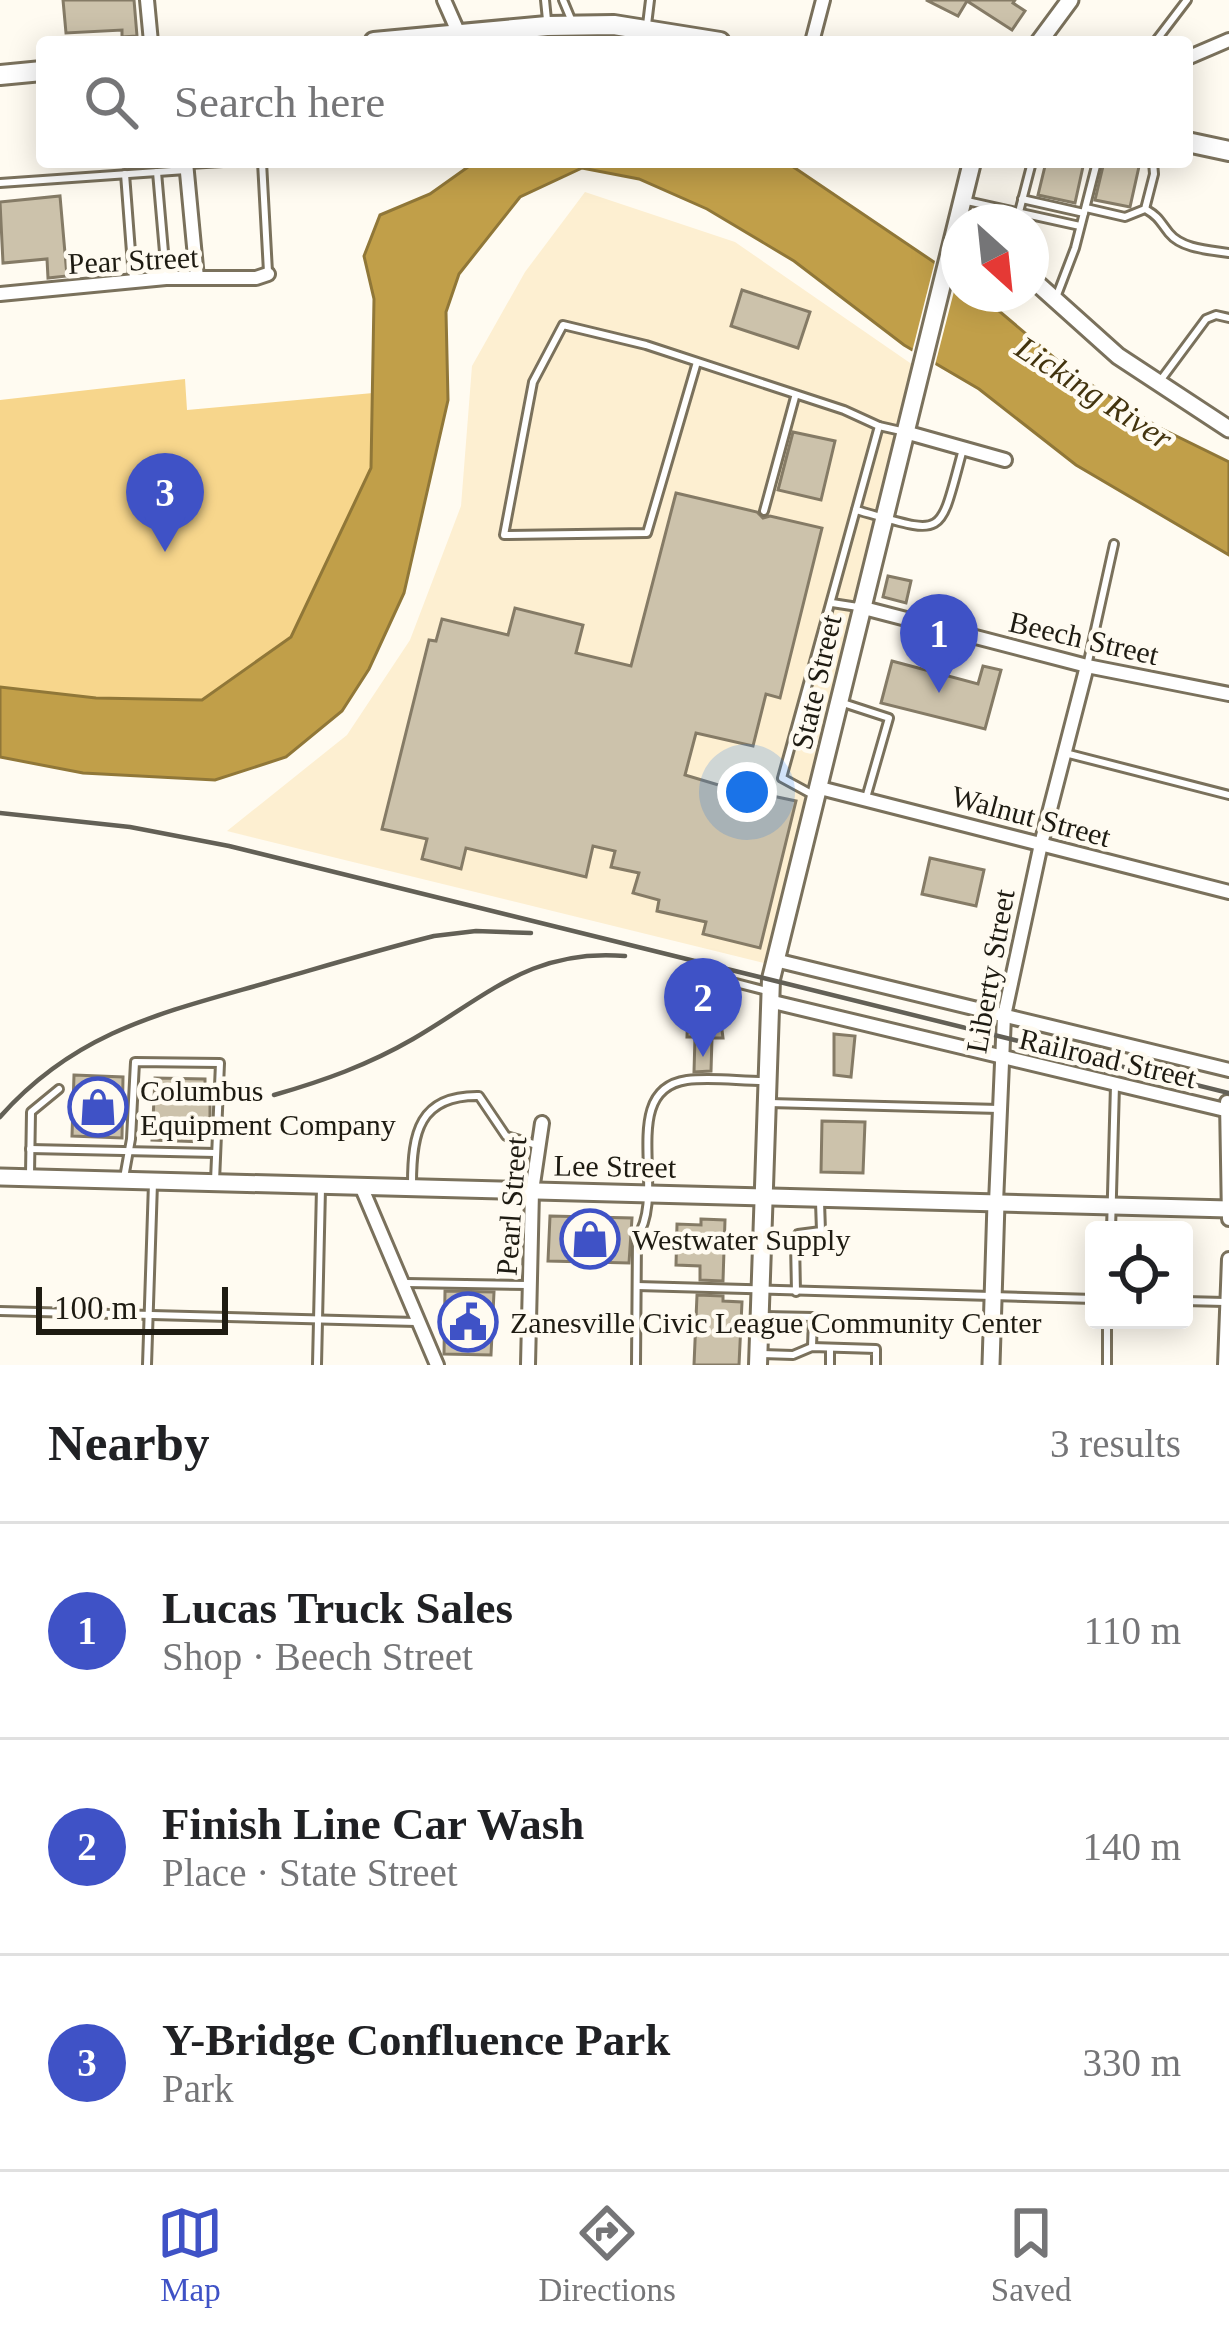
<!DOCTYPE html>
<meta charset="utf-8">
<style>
body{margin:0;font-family:"Times New Roman",serif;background:#f2f2f2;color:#202124}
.controls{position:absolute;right:36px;bottom:36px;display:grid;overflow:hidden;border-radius:12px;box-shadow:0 6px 30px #0003}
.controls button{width:108px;height:108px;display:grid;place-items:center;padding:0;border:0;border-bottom:3px solid #e0e0e0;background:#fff;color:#202124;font:60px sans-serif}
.compass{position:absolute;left:941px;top:204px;width:108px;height:108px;border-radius:50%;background:#fff;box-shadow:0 6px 30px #0003;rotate:153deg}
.scale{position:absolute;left:36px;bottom:30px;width:192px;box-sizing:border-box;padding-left:12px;border:6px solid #1e1b12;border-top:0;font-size:33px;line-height:42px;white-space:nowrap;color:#1e1b12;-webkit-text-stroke:9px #fffbf1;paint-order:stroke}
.you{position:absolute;left:747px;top:792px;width:42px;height:42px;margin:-30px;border:9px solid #fff;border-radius:50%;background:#1a73e8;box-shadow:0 0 0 18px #1a73e833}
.badge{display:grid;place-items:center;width:78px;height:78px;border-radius:50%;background:#3f52c6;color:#fff;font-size:39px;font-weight:700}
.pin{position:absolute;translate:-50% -99px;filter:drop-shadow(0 3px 6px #0008)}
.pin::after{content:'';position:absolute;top:63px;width:42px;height:36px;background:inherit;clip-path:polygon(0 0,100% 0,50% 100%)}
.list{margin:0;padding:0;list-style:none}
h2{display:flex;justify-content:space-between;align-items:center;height:156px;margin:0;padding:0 48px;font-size:51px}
h2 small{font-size:39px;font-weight:400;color:#757577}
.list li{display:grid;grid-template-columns:78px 1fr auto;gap:36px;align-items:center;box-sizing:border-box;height:216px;padding:0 48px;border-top:3px solid #e0e0e0}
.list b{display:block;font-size:45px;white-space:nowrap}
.list p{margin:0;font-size:39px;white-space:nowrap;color:#757577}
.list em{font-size:39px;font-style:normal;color:#757577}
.icon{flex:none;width:66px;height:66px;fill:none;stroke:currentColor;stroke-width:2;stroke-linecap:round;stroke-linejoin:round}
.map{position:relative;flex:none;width:1229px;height:1365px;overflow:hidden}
.search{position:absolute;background:#fff;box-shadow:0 6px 30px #0003;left:36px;right:36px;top:36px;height:132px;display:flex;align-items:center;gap:30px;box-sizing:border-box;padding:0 42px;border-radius:12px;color:#757577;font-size:45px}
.sheet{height:804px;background:#fff}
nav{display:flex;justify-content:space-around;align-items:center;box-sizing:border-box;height:168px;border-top:3px solid #e0e0e0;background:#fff;font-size:33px;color:#757577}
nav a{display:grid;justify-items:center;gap:6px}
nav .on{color:#3f52c6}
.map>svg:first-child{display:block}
</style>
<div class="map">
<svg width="1229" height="1365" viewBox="0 0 1229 1365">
<rect width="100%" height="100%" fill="#fffbf1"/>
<path fill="#fdefd1" d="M585 192 735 242 913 365 764 963 227 831 347 735 410 640 461 506 472 366 525 272Z"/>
<path fill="#f7d68c" d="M185 379 187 410 373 393 371 468 291 637 202 700 96 698 0 687V400Z"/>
<path fill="#c19f49" stroke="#907738" stroke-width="3" d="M475 162H786L959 279V294H979L1071 372 1158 427 1229 462V555L1076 465 979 389 904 345 794 261 707 209 639 179 582 168 520 197 459 274 446 312 448 400 404 593 369 669 342 711 286 757 215 780 83 773 0 757V687L96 698 202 700 291 637 371 468 374 299 364 256 380 215 430 194Z"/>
<path fill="#fffbf1" d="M936 257 959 272 934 369 911 356Z"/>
<g fill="#ccc2ab" stroke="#857b66" stroke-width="3">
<path d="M63 0H134L137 36 122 37V30L66 33Z"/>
<path d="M926 0H1015L1013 3 1025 11 1012 30 967 1 958 16Z"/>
<path d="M1046 162H1084L1075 203 1038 195Z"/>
<path d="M1104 162H1140L1130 207 1095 200Z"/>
<path d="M60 196 67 276 48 278 47 259 3 263 0 202Z"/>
<path d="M742 290 810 312 798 348 731 326Z"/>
<path d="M793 432 835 441 821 500 778 490Z"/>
<path d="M676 493 757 512 763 518 770 516 822 528 780 698 766 694 753 746 696 733 685 775 762 798 763 794 796 801 760 948 703 934 706 922 657 911 659 900 633 893 639 873 611 867 615 851 593 846 586 877 466 848 461 869 422 859 427 839 382 829 429 640 436 641 442 619 508 635 515 608 583 625 576 653 631 666Z"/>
<path d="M888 576 911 581 906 603 883 597Z"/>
<path d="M892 661 978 684 983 666 1001 670 985 729 881 703Z"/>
<path d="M930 858 984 870 976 906 922 894Z"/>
<path d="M688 1005 719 1006 723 1038H712L711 1071 694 1072 695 1037H687Z"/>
<path d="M834 1034 855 1036 851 1077 834 1075Z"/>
<path d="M74 1075 123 1077 122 1138 72 1136Z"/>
<path d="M155 1078 205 1079V1086H210V1131H204V1142L152 1140Z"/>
<path d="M822 1121 865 1122 863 1173 821 1172Z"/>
<path d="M550 1216 632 1218 629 1263 548 1261Z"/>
<path d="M701 1219 725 1220 723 1281 700 1280V1266L676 1265 677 1224 701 1225Z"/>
<path d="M445 1291 494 1292 491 1355 444 1354Z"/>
<path d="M697 1295 723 1296V1301L742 1302 739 1365H694Z"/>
</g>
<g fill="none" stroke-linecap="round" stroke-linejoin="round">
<defs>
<g id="service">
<path d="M545 0 547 20"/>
<path d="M563 0 573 24"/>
<path d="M647 25 650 0"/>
<path d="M1155 42 1187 0"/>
<path d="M262 162 268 272"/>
<path d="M189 164 223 162"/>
<path d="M157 172 166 275"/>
<path d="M125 174 133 278"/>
<path d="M0 183 186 170"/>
<path d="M1022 199 1084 213"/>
<path d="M967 201 1080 226"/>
<path d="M1086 208 1125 217 1145 209 1154 174 1153 162"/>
<path d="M1147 210C1159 217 1160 222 1169 233 1182 249 1209 250 1229 253"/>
<path d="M1019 212 1032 162"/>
<path d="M1057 295 1075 248 1097 162"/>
<path d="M697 362 647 533 504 535 533 382 563 325 646 345 844 410 879 426"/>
<path d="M1160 381 1206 319 1216 315 1229 318"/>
<path d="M856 510C947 535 938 541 963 449"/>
<path d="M764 511 795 397"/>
<path d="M832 603 858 607"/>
<path d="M1087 666 1114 544"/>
<path d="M840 702 889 718 866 798"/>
<path d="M1065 753 1229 795"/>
<path d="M815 796 782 778 879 426 901 431"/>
<path d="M688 981H728L767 991"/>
<path d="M769 1103 999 1109"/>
<path d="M30 1149 216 1153"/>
<path d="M30 1174 31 1112 59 1089"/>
<path d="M124 1178 131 1139 135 1062 220 1063 215 1181"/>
<path d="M412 1184C412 1133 419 1095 479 1096L506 1136 537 1145"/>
<path d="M1111 1230 1115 1085"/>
<path d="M406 1283 528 1285"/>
<path d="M637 1286 1094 1299"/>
<path d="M796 1292 795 1241 798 1234 821 1231 820 1202"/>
<path d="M1184 1301 1225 1302"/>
<path d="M0 1311 416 1322"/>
<path d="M764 1316 813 1317 812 1347"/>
<path d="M830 1348V1365"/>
<path d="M759 1354 793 1355 812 1347 876 1349V1365"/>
<path d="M147 1365 153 1183"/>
<path d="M317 1365 321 1188"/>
<path d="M636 1365 637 1237C668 1193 617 1090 687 1080 712 1077 739 1081 764 1081"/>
<path d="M1107 1365V1320"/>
</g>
<g id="minor">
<path d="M147 0 151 42"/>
<path d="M444 0 459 34"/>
<path d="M812 42 823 0"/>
<path d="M1187 58 1229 40"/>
<path d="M186 162 197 278"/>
<path d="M0 294 166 278H256L268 274"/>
<path d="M905 432 1005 460"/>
<path d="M860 607 1087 666 1229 694"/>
<path d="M820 788 1229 892"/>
<path d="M775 960 1229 1070"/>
<path d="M769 1001 1225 1110"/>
<path d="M1227 1102 1229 1219"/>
<path d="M361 1186 437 1365"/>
<path d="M996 1203 1004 1016 1041 844 1087 666"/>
<path d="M528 1365 532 1191 542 1123"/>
<path d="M1225 1365 1229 1259"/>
</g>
<g id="tertiary">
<path d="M1039 42 1070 0"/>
<path d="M1031 278 1118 356 1229 429"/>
<path d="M0 1177 1229 1209"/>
<path d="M991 1365 996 1203"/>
</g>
<path id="secondary" d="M758 1365 771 979 972 162"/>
<g id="primary">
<path d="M374 42 547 26 614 25 720 42"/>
<path d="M0 75 42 71"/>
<path d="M1187 142 1229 151"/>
</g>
</defs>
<use href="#service" stroke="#7a715c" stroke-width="12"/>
<use href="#minor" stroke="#7a715c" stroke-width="18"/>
<use href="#tertiary" stroke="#7a715c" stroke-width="21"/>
<use href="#secondary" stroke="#7a715c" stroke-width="22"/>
<use href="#primary" stroke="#7a715c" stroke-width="24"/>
<use href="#service" stroke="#fff" stroke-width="6"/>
<use href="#minor" stroke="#fff" stroke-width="12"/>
<use href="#tertiary" stroke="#fff" stroke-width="15"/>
<use href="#secondary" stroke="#fff" stroke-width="16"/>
<use href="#primary" stroke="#fff" stroke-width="18"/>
<g stroke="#636056" stroke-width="4.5">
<path d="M0 813 130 827 229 846 1229 1093"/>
<path d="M274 1095C323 1081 368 1065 413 1039 487 996 532 948 625 956"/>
<path d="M0 1117C75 1032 161 1013 266 983 322 967 378 950 434 936L476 931 531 933"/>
</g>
</g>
<defs>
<symbol id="shop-ring" viewBox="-11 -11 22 22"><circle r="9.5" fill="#fffbf1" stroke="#3f52c6" stroke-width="1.5"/><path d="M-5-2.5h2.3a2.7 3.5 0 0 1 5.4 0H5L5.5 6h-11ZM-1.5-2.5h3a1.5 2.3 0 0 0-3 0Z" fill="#3f52c6"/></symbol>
<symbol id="civic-ring" viewBox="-11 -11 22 22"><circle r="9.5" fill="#fffbf1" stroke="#3f52c6" stroke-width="1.5"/><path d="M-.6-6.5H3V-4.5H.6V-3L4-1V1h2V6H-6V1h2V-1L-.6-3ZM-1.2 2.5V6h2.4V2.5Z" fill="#3f52c6"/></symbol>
</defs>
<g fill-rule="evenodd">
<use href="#shop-ring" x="65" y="1074" width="66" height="66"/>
<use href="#shop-ring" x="557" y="1206" width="66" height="66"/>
<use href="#civic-ring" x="435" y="1289" width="66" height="66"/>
</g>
<g text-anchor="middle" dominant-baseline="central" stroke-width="9" stroke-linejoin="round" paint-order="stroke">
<g font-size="30" fill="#1e1b12" stroke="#fffbf1">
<text transform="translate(133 260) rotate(-3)">Pear Street</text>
<text transform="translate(1084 638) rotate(13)">Beech Street</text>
<text transform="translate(816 682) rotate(-77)">State Street</text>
<text transform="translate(1031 816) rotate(15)">Walnut Street</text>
<text transform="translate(990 971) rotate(-80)">Liberty Street</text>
<text transform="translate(1108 1058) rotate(13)">Railroad Street</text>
<text transform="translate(615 1166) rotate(1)">Lee Street</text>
<text transform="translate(511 1206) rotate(-86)">Pearl Street</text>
</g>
<g font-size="30" fill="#1e1b12" stroke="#fffbf1" text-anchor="start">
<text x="140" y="1090">Columbus<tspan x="140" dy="34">Equipment Company</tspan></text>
<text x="632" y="1239">Westwater Supply</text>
<text x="510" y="1322">Zanesville Civic League Community Center</text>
</g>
<g font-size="33" font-style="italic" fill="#43340f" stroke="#fffbf1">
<text transform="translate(1094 393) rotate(33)">Licking River</text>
</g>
</g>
</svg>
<div class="controls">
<button><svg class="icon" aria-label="locate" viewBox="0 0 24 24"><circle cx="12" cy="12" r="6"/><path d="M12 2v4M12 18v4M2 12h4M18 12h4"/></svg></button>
</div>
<svg class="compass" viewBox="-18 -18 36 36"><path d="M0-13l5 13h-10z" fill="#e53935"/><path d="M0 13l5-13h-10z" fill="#757577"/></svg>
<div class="scale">100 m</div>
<div class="you"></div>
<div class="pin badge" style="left:939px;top:693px">1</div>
<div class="pin badge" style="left:703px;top:1057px">2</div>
<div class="pin badge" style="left:165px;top:552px">3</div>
<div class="search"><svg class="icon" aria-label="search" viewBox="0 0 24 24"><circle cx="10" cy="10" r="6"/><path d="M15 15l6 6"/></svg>Search here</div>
</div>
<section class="sheet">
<h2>Nearby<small>3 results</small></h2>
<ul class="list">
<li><span class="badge">1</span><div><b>Lucas Truck Sales</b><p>Shop · Beech Street</p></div><em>110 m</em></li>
<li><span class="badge">2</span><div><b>Finish Line Car Wash</b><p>Place · State Street</p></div><em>140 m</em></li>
<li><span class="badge">3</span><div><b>Y-Bridge Confluence Park</b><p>Park</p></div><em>330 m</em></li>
</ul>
</section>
<nav>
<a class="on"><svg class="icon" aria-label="map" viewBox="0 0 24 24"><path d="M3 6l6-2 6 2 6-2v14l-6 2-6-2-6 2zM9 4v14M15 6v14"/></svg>Map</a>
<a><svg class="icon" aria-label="directions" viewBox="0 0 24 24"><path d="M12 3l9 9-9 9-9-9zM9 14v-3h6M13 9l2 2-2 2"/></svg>Directions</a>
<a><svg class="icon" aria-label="saved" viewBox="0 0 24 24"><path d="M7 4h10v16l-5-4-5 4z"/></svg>Saved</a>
</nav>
